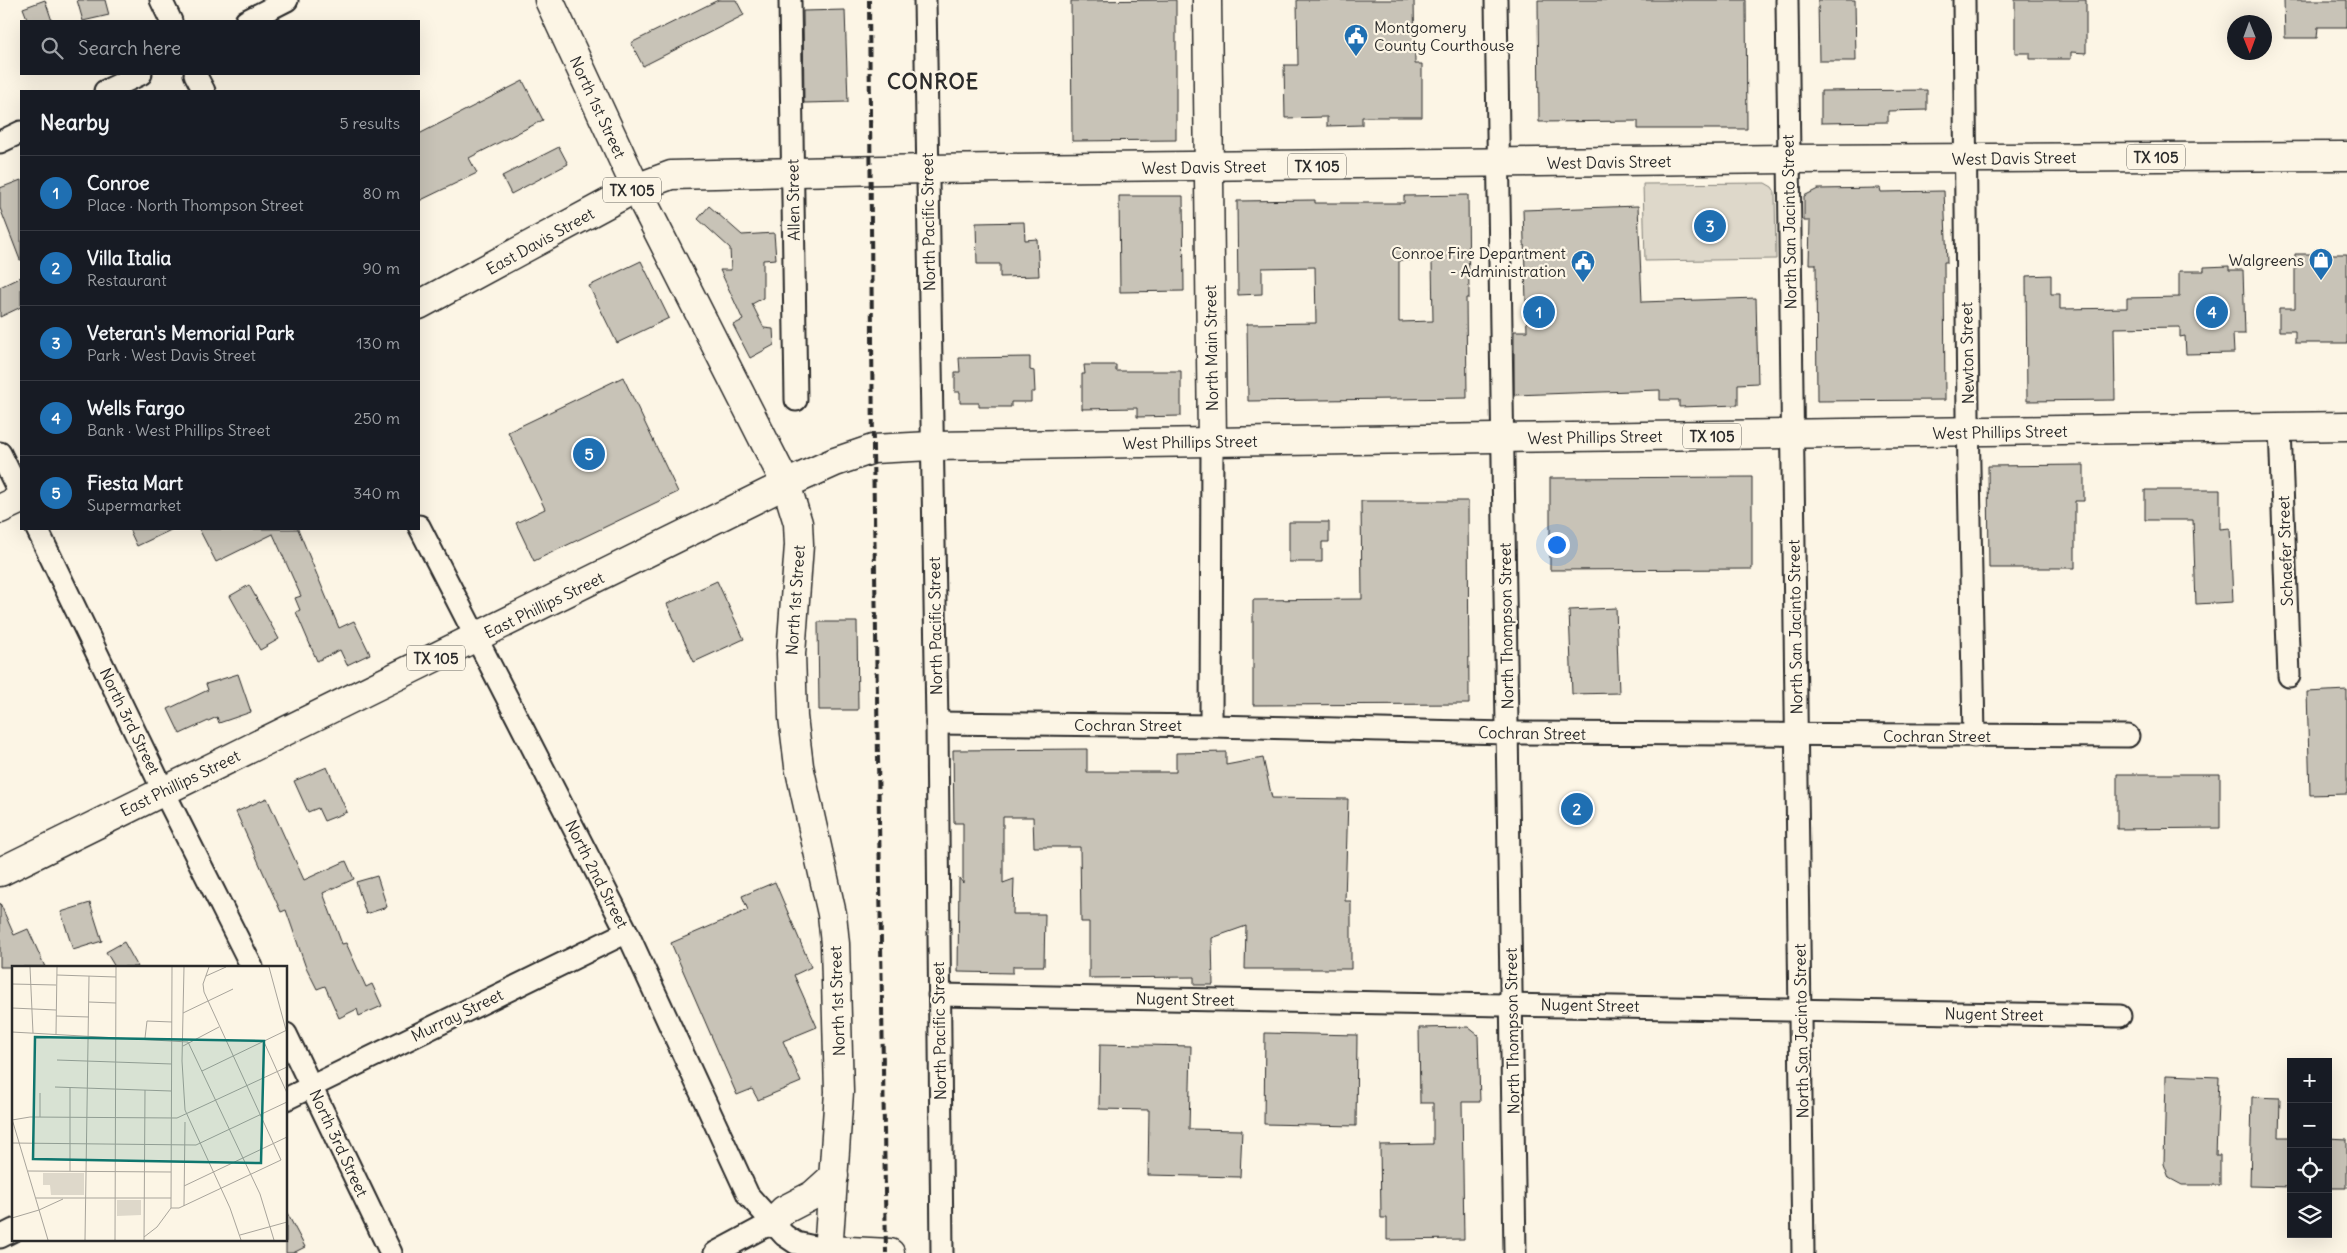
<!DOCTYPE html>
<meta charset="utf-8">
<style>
body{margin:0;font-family:Delius,sans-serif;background:#242831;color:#f1f3f6}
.controls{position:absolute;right:15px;bottom:15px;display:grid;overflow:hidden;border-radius:0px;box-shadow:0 5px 20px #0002}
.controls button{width:45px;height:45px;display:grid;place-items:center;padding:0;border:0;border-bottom:1px solid #363941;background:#171b24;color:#f1f3f6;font:25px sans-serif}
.compass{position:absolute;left:2227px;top:15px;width:45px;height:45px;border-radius:50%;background:#171b24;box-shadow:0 5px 20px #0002;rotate:179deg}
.you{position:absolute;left:1556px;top:544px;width:18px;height:18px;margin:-12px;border:4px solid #fff;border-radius:50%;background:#1a73e8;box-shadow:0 0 0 8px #1a73e833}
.badge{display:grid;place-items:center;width:32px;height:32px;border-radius:50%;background:#1f6fb2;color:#fff;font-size:16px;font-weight:700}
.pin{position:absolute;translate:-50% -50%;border:2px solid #fff;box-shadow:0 1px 5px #0006}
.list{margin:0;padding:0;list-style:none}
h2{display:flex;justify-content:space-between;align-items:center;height:65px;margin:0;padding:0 20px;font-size:21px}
h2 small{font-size:16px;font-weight:400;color:#9ea1a6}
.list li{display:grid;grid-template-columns:32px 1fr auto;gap:15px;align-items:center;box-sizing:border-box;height:75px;padding:0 20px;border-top:1px solid #363941}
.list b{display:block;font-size:19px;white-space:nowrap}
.list p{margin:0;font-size:16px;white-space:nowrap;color:#9ea1a6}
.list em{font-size:16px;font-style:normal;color:#9ea1a6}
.icon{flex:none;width:28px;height:28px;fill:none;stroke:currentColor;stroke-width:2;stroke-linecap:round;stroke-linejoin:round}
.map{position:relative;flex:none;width:2347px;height:1253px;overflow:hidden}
.search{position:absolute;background:#171b24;box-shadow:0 5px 20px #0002;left:20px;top:20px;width:400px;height:55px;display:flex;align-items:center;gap:12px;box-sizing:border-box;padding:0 18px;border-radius:0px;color:#9ea1a6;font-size:19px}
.panel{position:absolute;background:#171b24;box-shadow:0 5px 20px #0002;left:20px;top:90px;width:400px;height:440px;border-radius:0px}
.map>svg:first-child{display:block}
</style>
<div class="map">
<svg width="2347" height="1253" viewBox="0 0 2347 1253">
<rect width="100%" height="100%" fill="#fcf5e5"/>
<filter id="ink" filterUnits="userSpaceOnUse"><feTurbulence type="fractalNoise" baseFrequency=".02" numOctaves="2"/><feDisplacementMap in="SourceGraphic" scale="10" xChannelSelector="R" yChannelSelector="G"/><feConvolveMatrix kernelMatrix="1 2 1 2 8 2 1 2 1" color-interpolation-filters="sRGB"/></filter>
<g filter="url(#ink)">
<path fill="#ded8ca" stroke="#84827a" d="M1765 183 1772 187 1775 192 1776 259 1645 261 1643 184Z"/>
<g fill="#c8c3b7" stroke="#2b2b2b" fill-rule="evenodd">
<path d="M45 0 52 21H28L23 8Z"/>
<path d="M77 0H105L109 15 83 21Z"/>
<path d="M718 0H736L744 15 643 66 631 43Z"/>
<path d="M1176 0V140L1072 141 1071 1Z"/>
<path d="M1297 0H1414L1415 64H1422V117H1362V125L1327 126V117L1285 118 1284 65H1298Z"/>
<path d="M1538 0H1746L1747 129H1638V121L1539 122Z"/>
<path d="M1818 0H1855L1856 61H1819Z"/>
<path d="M2015 0H2086V53L2071 52V59H2030V53H2015Z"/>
<path d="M2284 0H2347V27H2318L2317 38H2285Z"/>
<path d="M845 10 848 102 804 103 803 11Z"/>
<path d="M523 81 543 120 469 158 477 173 419 201V134Z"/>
<path d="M1927 90V110L1888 111V122L1821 123V91Z"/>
<path d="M559 147 568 164 511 194 502 176Z"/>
<path d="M21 180V260H20L0 208V188Z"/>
<path d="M1880 188 1881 192 1944 191 1947 262H1944L1945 400 1817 401 1816 264H1809L1810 221H1804V196L1818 189Z"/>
<path d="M1468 195 1469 298H1466L1467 398 1248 401 1247 324 1316 323 1315 267 1262 268V294L1238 295 1237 201 1315 200V203H1404V196ZM1399 260H1432L1433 321 1399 322Z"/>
<path d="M1119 196H1183L1184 291 1120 292Z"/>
<path d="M709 206 742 235 774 233 776 259 763 260V298L752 304 764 328 773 329 774 345 750 358 733 325 743 320 720 270H731L730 248 698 219Z"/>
<path d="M1638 206 1642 302 1756 298 1758 383 1738 384V405L1679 407V400H1660V390L1514 395V331H1527L1523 210Z"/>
<path d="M1024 222 1025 240 1037 239 1039 276 1000 277V264H977L976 223Z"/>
<path d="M2295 254H2347V343H2295V331H2279V308H2295Z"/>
<path d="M641 261 669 318 617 343 589 286Z"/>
<path d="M2229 266V270H2243L2245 334H2233L2234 353 2186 354 2185 336 2180 337V327L2114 328 2115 400 2027 401 2026 276 2051 275V294H2060V309L2127 308V298L2179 297V271H2204V267Z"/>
<path d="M21 277V307L0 317V287Z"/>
<path d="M1030 357V370L1034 371 1035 392H1031V402H1011V407H979V403H960V392H955V372H960L959 358Z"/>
<path d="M1084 365H1116V371H1181V416L1137 417V408L1082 409V374H1085Z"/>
<path d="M623 377 678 492 534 561 516 523 545 509 508 432Z"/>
<path d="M2084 465V501H2075V568H1989L1988 466Z"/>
<path d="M1752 477V569L1550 570V478Z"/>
<path d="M2145 490H2220V529L2230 528 2233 602 2196 604 2193 520H2145Z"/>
<path d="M1361 501H1468L1469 704 1253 705V600L1362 599Z"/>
<path d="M1289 522H1329V542H1322V562H1289Z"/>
<path d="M129 529H173L137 546Z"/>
<path d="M199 529H298L339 628 354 621 370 654 347 665 340 650 317 661 296 612 300 610 295 598 301 596 273 534 216 562Z"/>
<path d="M717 581 744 639 694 662 667 604Z"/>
<path d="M249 585 279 639 260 650 230 596Z"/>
<path d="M1616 608 1619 693 1572 694 1569 610Z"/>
<path d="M818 622H857L858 710H819Z"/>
<path d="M238 674 251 712 219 723 217 717 180 734 168 709 208 690 206 684Z"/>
<path d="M2347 690V794L2310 795 2307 692Z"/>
<path d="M1087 749V772H1176V753L1226 752V765L1263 758 1272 798 1348 799 1345 901H1351V969H1245L1246 926 1212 938 1213 985H1194V977L1089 978V922H1081L1080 847H1034L1033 817H1003V883L1014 879 1013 914H1045L1044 966H1013V973L958 972 959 878 963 883V823H954L953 750Z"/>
<path d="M327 767 347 812 324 821 318 808 308 812 294 781Z"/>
<path d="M2117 774H2220V828L2117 829Z"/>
<path d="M267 798 304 880 346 861 354 879 323 893 342 944 346 943 366 987 372 984 382 1006 359 1016 357 1009 339 1018 325 986 317 989 305 965 286 910 281 912 236 812Z"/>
<path d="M377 876 387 907 366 914 356 882Z"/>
<path d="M775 882 811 967 794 975 817 1027 783 1041 801 1082 758 1100 752 1089 737 1095 671 943 748 910 742 896Z"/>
<path d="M0 903 14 935 28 929 45 967H0Z"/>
<path d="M90 903 102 941 73 950 61 912Z"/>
<path d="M124 942 138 967H115L106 952Z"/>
<path d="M1468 1027 1478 1035 1480 1102H1462L1464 1239 1387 1240V1218H1381L1380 1145 1433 1144V1103H1420L1419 1028Z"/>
<path d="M1265 1033 1357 1035 1356 1126 1264 1124Z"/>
<path d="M1100 1044 1191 1046 1189 1129 1242 1130 1240 1177 1148 1175 1149 1110 1099 1109Z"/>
<path d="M2166 1075 2219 1077 2216 1155H2220V1185H2182L2169 1178 2164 1164Z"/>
<path d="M2252 1097 2280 1098 2279 1137H2291V1187L2250 1186Z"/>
<path d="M2328 1138 2347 1139V1188H2328Z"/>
<path d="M286 1211 305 1247 293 1253H286Z"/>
</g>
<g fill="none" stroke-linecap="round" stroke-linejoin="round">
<defs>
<g id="street">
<path d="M161 0 171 21"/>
<path d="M790 0 796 400"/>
<path d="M925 0 937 723 942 1253"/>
<path d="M1496 0 1515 1253"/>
<path d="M1787 0 1803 1253"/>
<path d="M1964 0 1968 415 1974 736"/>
<path d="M246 21 287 0"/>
<path d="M195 74 204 91"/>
<path d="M105 91 141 74"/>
<path d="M0 142 21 132"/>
<path d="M2280 427 2289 676"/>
<path d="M0 453 21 496"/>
<path d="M419 526 627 932 748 1195 784 1235 796 1243 828 1250"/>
<path d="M37 529 163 790 252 967"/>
<path d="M937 723 1211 726 1507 733 2128 736"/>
<path d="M1211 726 1212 442"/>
<path d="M939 995 2120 1016"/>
<path d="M286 1034 391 1253"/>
<path d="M286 1099 627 932"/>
<path d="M0 1237 14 1230"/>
<path d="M715 1253 771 1223"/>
</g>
<g id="secondary">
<path d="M549 0 636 188 786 484 798 523 799 545 791 654 793 717 799 766 832 914 835 944 839 1092 828 1253"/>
<path d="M1207 0 1212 442"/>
<path d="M771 1223 784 1210 813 1195 834 1176"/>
<path d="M828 1250 890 1253"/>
</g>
<g id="primary">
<path d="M419 305 636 188 671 175 927 169 1788 159 2347 156"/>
<path d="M0 509 21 499"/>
<path d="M0 872 786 484 835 462 873 449 931 446 2347 426"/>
</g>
</defs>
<use href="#street" stroke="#2b2b2b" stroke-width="25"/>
<use href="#secondary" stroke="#2b2b2b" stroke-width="31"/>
<use href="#primary" stroke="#2b2b2b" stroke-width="31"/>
<use href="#street" stroke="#fcf5e5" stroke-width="21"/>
<use href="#secondary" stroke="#fcf5e5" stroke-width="28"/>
<use href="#primary" stroke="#fcf5e5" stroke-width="28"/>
<path stroke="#2b2b2b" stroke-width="4" stroke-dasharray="8 4" stroke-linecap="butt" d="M869 0 873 449 886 1253"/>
</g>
</g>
<defs>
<symbol id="civic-pin" viewBox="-11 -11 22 30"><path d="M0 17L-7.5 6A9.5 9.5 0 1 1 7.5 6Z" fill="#1f6fb2" stroke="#fcf5e5"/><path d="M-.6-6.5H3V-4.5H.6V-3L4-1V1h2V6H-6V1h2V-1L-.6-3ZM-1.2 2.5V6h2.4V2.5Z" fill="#fff"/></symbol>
<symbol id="shop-pin" viewBox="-11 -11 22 30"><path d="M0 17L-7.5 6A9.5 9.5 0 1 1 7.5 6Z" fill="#1f6fb2" stroke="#fcf5e5"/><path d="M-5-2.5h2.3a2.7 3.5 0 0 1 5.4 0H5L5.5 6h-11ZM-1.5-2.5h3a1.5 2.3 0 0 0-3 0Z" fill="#fff"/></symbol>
</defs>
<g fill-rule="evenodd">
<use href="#civic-pin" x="1342" y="22" width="28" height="38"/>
<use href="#shop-pin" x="2307" y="246" width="28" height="38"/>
<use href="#civic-pin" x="1569" y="248" width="28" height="38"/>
</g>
<g text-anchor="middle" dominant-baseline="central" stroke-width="4.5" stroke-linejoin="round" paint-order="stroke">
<g fill="#fcf5e5" stroke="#6a6863" stroke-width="1">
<rect x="2127" y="144.5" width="58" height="25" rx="4"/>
<rect x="1288" y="153.5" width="58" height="25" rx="4"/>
<rect x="603" y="177.5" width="58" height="25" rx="4"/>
<rect x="1683" y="423.5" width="58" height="25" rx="4"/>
<rect x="407" y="645.5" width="58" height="25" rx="4"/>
</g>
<g font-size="15" font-weight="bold" fill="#2b2b2b">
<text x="2156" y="157">TX 105</text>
<text x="1317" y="166">TX 105</text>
<text x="632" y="190">TX 105</text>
<text x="1712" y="436">TX 105</text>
<text x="436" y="658">TX 105</text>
</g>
<g font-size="16" fill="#2b2b2b" stroke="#fcf5e5" text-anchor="end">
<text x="1374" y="27" text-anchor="start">Montgomery<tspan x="1374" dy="18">County Courthouse</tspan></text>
<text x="1566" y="253">Conroe Fire Department<tspan x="1566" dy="18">- Administration</tspan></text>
<text x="2304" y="260">Walgreens</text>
</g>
<g font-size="16" fill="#2b2b2b" stroke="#fcf5e5">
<text transform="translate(598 107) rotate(65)">North 1st Street</text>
<text transform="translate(2014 158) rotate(-1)">West Davis Street</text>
<text transform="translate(1609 162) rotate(-1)">West Davis Street</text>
<text transform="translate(1204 167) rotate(-1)">West Davis Street</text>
<text transform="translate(793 200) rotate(-91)">Allen Street</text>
<text transform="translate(928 222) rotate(-91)">North Pacific Street</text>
<text transform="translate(1789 222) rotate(-91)">North San Jacinto Street</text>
<text transform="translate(540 241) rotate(-29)">East Davis Street</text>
<text transform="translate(1211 348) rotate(-91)">North Main Street</text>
<text transform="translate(1967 353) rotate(-91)">Newton Street</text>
<text transform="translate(2000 432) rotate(-1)">West Phillips Street</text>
<text transform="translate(1595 437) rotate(-1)">West Phillips Street</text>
<text transform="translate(1190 442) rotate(-1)">West Phillips Street</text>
<text transform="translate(2285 551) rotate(-92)">Schaefer Street</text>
<text transform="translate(795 600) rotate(-86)">North 1st Street</text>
<text transform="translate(544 605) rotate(-26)">East Phillips Street</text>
<text transform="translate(935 626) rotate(-91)">North Pacific Street</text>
<text transform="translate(1506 626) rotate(-91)">North Thompson Street</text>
<text transform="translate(1795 627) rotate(-91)">North San Jacinto Street</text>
<text transform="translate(130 721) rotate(64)">North 3rd Street</text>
<text x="1128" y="725">Cochran Street</text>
<text transform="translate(1532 733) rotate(1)">Cochran Street</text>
<text x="1937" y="736">Cochran Street</text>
<text transform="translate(180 783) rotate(-26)">East Phillips Street</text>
<text transform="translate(597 874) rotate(63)">North 2nd Street</text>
<text transform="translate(1185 999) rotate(1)">Nugent Street</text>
<text transform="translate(837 1001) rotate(-92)">North 1st Street</text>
<text transform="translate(1590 1005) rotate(1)">Nugent Street</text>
<text transform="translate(1994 1014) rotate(1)">Nugent Street</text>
<text transform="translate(457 1015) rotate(-26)">Murray Street</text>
<text transform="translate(939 1031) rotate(-91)">North Pacific Street</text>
<text transform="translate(1512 1031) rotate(-91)">North Thompson Street</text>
<text transform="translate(1801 1031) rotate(-91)">North San Jacinto Street</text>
<text transform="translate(339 1143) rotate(65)">North 3rd Street</text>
</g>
<g font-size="21" font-weight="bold" letter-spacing="1" fill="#2b2b2b" stroke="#fcf5e5">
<text x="933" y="81">CONROE</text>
</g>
</g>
<g transform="translate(12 966)">
<rect width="275" height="275" fill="#fcf5e5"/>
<path d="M31 207H72V229H39L38 219H31ZM105 234H129V249L105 250Z" fill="#ded8ca"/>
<path fill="none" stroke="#a8a49b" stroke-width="1" d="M18 1 21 67M172 1 170 95 173 144 218 242 229 274M257 1 274 64M45 9 104 11M194 10 214 1M0 18 44 19M77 36 104 37M0 42 44 44M171 47 221 23M44 50 77 51M0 66 176 76M44 68 45 1M133 72 135 55 160 56M176 76 248 228 262 274M252 76 275 127M171 80 207 61M45 94 160 98M190 105 275 64M43 121 159 125M28 127V151M0 153 36 274M0 154 18 151 165 152 275 101M0 177 184 179 275 136M16 205 159 206M58 205V122M172 220 275 171M24 232H159M172 240 173 156M159 242H167L269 194 192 26 191 18 197 1M27 244 51 233M0 252 27 244M228 269 275 256M132 271 145 261 159 242 160 1M73 274 77 10M103 274 104 1M132 274 133 124"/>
<path fill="#0f766e" fill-opacity="0.15" stroke="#0f766e" stroke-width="2.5" d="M23 71 252 75 249 197 21 193Z"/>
<rect width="275" height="275" fill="none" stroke="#2b2b2b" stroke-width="2.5"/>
</g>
</svg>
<div class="controls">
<button>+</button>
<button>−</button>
<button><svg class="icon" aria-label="locate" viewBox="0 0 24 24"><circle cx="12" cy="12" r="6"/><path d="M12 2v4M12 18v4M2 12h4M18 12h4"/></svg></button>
<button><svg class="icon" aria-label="layers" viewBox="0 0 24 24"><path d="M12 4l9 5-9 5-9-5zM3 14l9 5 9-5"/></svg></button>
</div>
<svg class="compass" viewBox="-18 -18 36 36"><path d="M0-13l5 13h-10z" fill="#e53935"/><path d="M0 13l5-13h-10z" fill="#9ea1a6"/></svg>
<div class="you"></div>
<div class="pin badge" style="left:1539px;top:312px">1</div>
<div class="pin badge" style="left:1577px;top:809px">2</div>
<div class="pin badge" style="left:1710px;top:226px">3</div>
<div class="pin badge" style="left:2212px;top:312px">4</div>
<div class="pin badge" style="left:589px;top:454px">5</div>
<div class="search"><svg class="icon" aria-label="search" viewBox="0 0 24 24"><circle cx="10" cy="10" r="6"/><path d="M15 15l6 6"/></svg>Search here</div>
<section class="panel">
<h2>Nearby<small>5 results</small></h2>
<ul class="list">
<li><span class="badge">1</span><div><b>Conroe</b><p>Place · North Thompson Street</p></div><em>80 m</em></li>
<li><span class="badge">2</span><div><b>Villa Italia</b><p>Restaurant</p></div><em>90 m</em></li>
<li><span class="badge">3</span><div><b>Veteran's Memorial Park</b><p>Park · West Davis Street</p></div><em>130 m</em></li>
<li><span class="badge">4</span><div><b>Wells Fargo</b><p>Bank · West Phillips Street</p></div><em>250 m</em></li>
<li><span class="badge">5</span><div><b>Fiesta Mart</b><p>Supermarket</p></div><em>340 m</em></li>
</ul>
</section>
</div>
